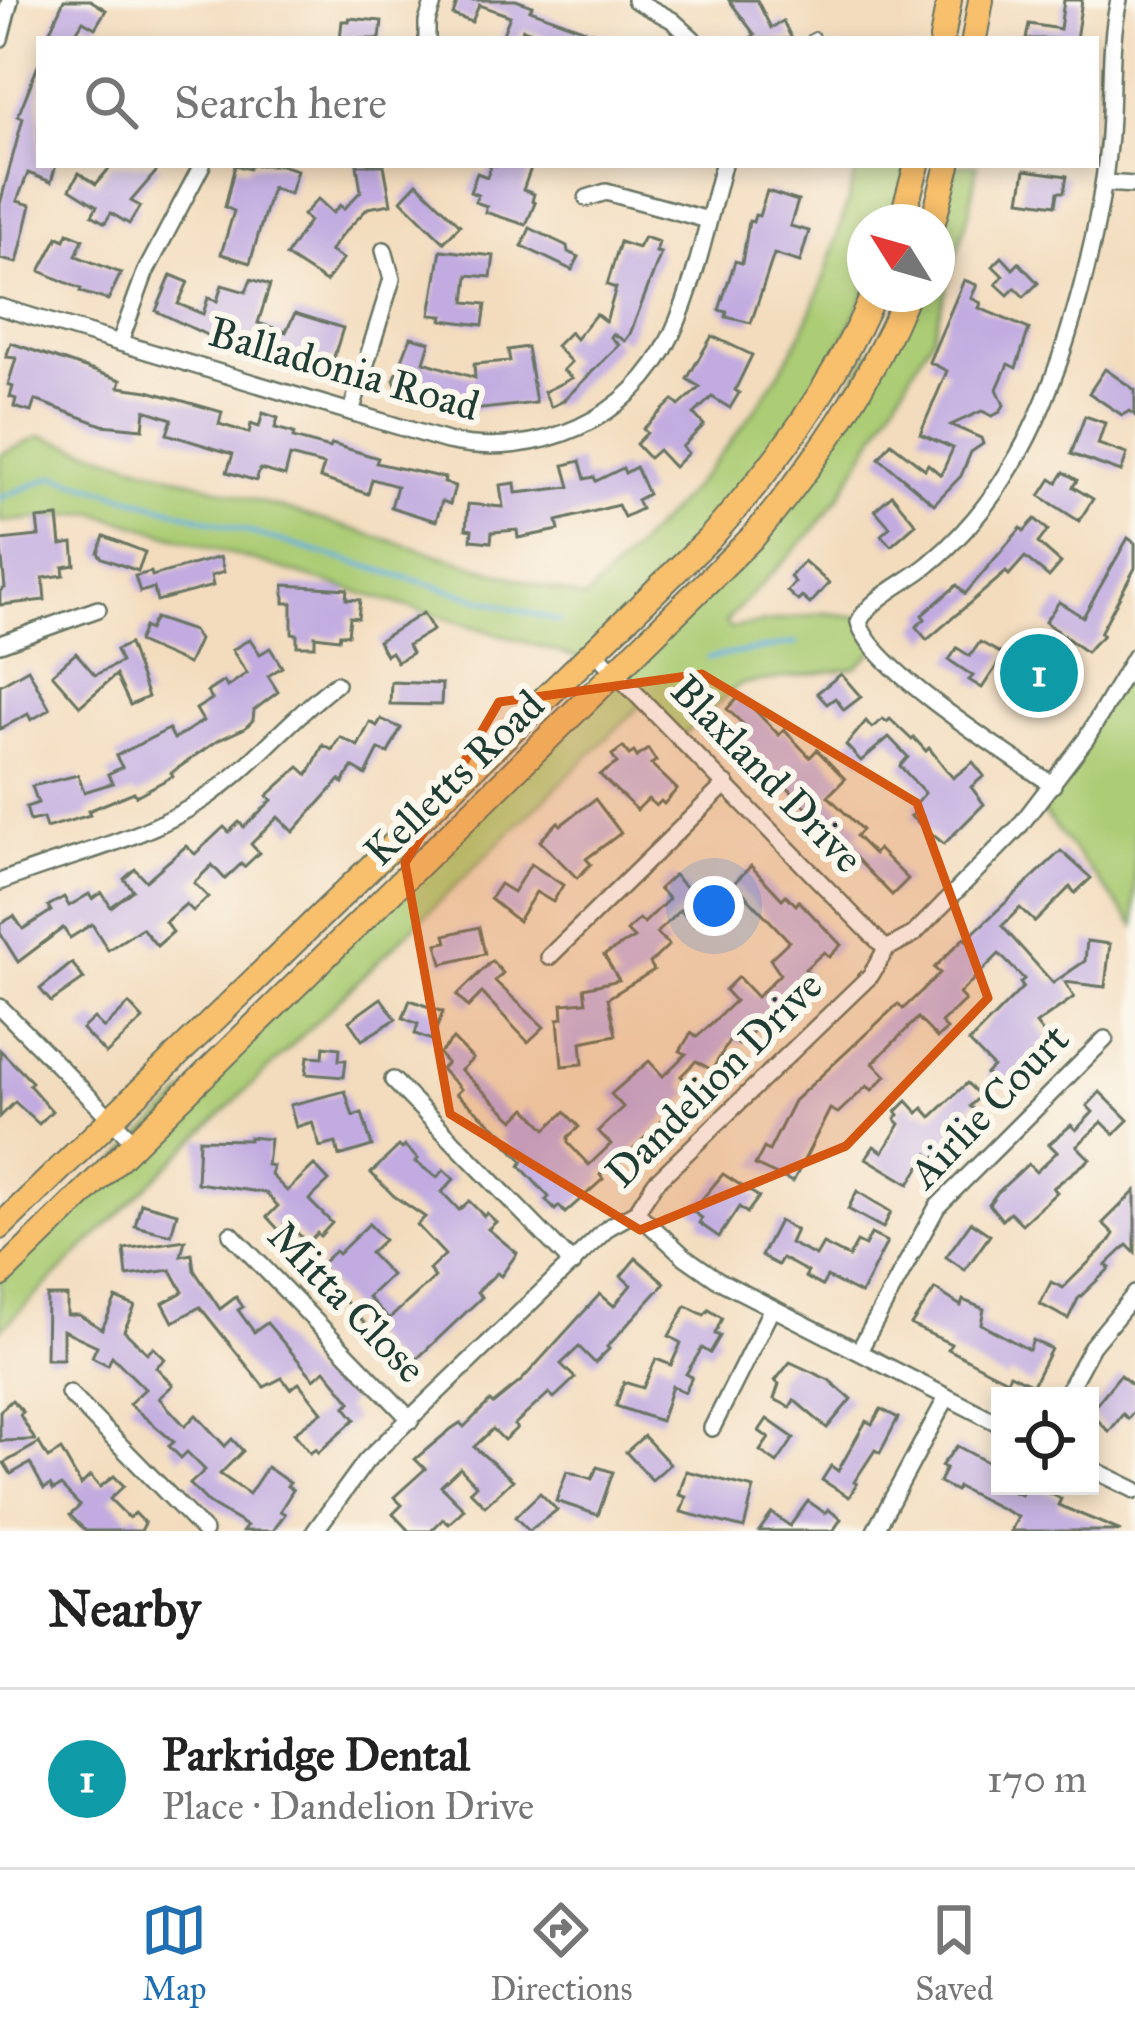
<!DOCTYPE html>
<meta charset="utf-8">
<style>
body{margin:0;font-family:"IM FELL Great Primer",serif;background:#f2f2f2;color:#222}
.controls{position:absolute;right:36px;bottom:36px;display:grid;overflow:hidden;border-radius:0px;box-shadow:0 6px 18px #0003}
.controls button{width:108px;height:108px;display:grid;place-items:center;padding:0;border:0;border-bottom:3px solid #e0e0e0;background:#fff;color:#222;font:60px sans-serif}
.compass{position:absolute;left:847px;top:204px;width:108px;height:108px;border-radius:50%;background:#fff;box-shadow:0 6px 18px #0003;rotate:307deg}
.you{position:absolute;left:714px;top:906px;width:42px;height:42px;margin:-30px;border:9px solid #fff;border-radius:50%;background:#1a73e8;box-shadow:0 0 0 18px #1a73e833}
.badge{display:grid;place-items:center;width:78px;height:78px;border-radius:50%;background:#1f6fb2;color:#fff;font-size:39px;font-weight:700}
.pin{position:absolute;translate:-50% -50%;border:6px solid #fff;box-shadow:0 3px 12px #0006}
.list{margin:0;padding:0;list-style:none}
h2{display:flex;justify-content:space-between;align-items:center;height:156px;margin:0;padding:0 48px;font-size:51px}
h2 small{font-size:39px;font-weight:400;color:#767676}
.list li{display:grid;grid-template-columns:78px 1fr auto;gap:36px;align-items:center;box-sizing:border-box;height:180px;padding:0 48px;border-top:3px solid #e0e0e0}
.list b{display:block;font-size:45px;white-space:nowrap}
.list p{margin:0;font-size:39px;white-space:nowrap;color:#767676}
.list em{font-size:39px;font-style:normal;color:#767676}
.icon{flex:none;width:66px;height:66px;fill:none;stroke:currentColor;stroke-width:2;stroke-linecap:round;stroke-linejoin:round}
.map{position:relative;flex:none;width:1135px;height:1531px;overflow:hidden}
.search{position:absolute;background:#fff;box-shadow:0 6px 18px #0003;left:36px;right:36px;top:36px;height:132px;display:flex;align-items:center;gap:30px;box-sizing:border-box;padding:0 42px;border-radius:0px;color:#767676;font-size:45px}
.sheet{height:336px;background:#fff}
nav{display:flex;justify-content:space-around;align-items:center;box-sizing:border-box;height:168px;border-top:3px solid #e0e0e0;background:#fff;font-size:33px;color:#767676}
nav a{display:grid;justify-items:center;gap:6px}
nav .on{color:#1f6fb2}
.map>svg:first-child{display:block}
</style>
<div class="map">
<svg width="1135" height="1531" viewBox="0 0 1135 1531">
<rect width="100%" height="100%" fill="#fbf7ec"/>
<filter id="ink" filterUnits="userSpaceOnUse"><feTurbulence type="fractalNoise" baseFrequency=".00833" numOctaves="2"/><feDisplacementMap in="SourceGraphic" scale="24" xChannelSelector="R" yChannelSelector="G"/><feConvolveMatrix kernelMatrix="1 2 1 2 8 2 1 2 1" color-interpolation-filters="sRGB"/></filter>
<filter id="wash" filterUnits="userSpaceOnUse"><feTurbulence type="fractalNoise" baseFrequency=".004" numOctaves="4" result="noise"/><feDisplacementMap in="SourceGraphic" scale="48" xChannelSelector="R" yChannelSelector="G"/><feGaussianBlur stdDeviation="2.7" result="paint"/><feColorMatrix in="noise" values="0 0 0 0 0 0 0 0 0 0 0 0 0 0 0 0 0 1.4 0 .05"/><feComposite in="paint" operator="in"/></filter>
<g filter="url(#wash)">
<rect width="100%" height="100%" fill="#f3dcbd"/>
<g fill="#accc75" stroke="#668454" stroke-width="3">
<path d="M858 165H917L901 222H865V294L803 425 585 660 95 513 0 522V455L41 436 585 599C662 522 740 445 793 349 824 292 840 227 858 165Z"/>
<path d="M948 165H977L970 209 932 337 839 497 813 531 725 622 730 628 825 613 861 617 877 648 855 668 740 684 681 737 645 701 0 1330V1275L754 536 907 294H937V222Z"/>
<path d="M1135 656V926L1037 805Z"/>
</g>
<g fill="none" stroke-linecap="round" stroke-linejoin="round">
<g stroke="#66b0de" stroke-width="4.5">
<path d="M0 498 55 476 560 622"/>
<path d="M708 658 796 643"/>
</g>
</g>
<g id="blocks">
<g fill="#c1abe0">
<path d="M64 0H90L106 10 95 28 83 21 72 39H46Z"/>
<path d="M458 0H516L532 6 530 10 610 39H551L523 29 519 39H501L510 16 479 5 472 22 453 15Z"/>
<path d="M729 0H757L771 28 783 21 792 39H748L755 35Z"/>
<path d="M1064 0H1082L1076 39H1026L1029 24 1060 29Z"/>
<path d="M349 18 382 21 380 39H340L342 21H349Z"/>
<path d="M39 63V165H56L51 182 28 173 17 201 31 205 17 263 0 259V204L23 118 18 116Z"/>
<path d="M112 165H162L131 201 140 206 129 224 111 213 105 223 92 215 97 206 70 189 79 173 96 184Z"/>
<path d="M235 165 249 169 250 165H281L297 170 290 194 272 188 250 263 221 254 234 211 225 207Z"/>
<path d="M357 165H384L391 204 368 208 341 236 330 251 343 259 326 282 286 256 309 221 303 215 318 199 333 213 340 205 344 209 361 191Z"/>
<path d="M491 165H532L523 190 534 194 532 201 535 203 526 225 485 212 487 206 475 202 478 195 470 192 477 173 487 177Z"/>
<path d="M1025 170 1067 176 1064 192H1058L1056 205 1020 200Z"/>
<path d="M417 183 460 225 444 242 401 200Z"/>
<path d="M767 191 798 201 790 226 809 231 800 262 774 254 751 323 726 317 727 312 719 310 735 261 742 263 749 221 753 222 755 215 759 216Z"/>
<path d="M530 228 567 246 568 252 579 257 572 270 522 246Z"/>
<path d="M68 233 83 239 76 256 121 273 108 300 80 292 81 289 40 271 58 237 65 240Z"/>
<path d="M644 237 659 242 656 252 661 253 630 334 625 341 613 334 611 337 619 345 563 401 551 407 544 392 572 378 563 370 571 362 556 346 570 332 576 339 596 314 606 322 616 288 607 285 620 242 638 248Z"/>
<path d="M441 250 494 256 491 277 468 275 465 302 486 304 483 325 442 320 443 316 430 315Z"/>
<path d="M1002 257 1013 269 1019 263 1038 283 1024 297 1015 288 1008 295 996 284 1003 276 993 266Z"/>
<path d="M171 275 188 282 178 304 203 314 208 298 217 301 222 285 246 292 251 279 270 285 258 323 286 332 295 313 343 328 333 360 329 359 327 367 268 350 265 359 249 354 252 341 228 333 226 341 209 336 156 311Z"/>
<path d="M964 280 977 285 971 298 981 303 979 308 1029 329 1016 368 1008 364 997 389 1004 405 1000 412 992 416 982 411 951 425 981 438 983 444 971 452 961 476 934 504 879 458 891 443 925 469 928 464 941 475 953 448 920 434 947 371 929 362Z"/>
<path d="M712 336 752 355 735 390 739 393 730 408 712 397 694 414 704 425 682 447 688 453 674 467 658 450 649 458 636 444 647 433 643 429 673 400 679 406 700 387 687 379Z"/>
<path d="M411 337 430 342 424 362 475 378 474 364 510 361 508 350 527 347 536 403 463 411 434 400 435 397 396 385 394 380Z"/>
<path d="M11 343 121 380 119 387 148 391 222 412 219 424 249 433 251 424 259 427 263 413 278 418 275 428 294 433 293 438 330 448 332 444 378 458 376 463 445 478 444 483 455 486 450 504 442 501 436 521 416 515 391 507 397 486 372 479 368 494 320 478 324 465 290 456 285 476 260 469 256 481 227 472 233 454 167 434 172 419 145 410 143 429 102 425 35 400 31 412 14 407 16 399 10 397 13 387 8 385 16 358 6 357Z"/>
<path d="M1105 369 1135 390V415L1130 411 1122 415 1089 393Z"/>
<path d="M1085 416 1105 423 1098 444 1127 454 1121 472 1071 454Z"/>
<path d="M580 461 585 479 594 477 596 481 623 468 625 473 636 467 648 494 637 500 641 509 624 517 618 505 557 521 559 530 518 538 517 530 492 532 491 542 471 540 472 530 466 529 468 504 503 507 500 485 515 483 516 493 570 487 564 465Z"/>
<path d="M1064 472 1077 480 1073 487 1093 499 1079 521 1040 496 1051 479 1057 483Z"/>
<path d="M892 495 916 524 891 546 881 535 890 527 875 510Z"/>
<path d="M58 517 61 545 73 543 75 565 63 567 64 575 43 578 45 600 0 605V591L5 588 0 540 39 536 37 519Z"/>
<path d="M1035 519 1048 530 1038 543 1061 563 1049 577 1025 557 1009 575 1006 572 927 640 916 627 925 619 922 615 957 585 965 594 1021 528 1024 531Z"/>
<path d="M104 536 145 552 138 571 102 558 98 553Z"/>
<path d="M1128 538 1135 543V568L1100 633 1103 635 1086 652 1045 622 1059 602 1083 617Z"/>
<path d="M220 557 224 572 211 576 213 586 157 601 154 588 140 592 135 576 151 572 152 576Z"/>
<path d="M804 561 829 583 810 604 802 597 798 601 787 591 795 582 790 577Z"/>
<path d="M284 585 347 589 346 599 360 600 358 618 350 617 348 635 340 634 339 639 315 636V646H297V634L292 633V603H284Z"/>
<path d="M423 613 433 630 408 645 412 653 397 662 391 652 386 655 378 641Z"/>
<path d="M155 618 193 631 199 640 188 664 138 642 144 627 149 630Z"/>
<path d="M250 639 260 654 270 648 282 667 268 676 278 692 254 710 253 720 245 728 217 741 171 773 173 776 136 796 134 792 88 811 90 815 46 828 43 818 30 821 26 807 38 803 32 786 78 775 84 792 113 783 108 774 122 767 116 756 169 729 174 739 203 721 196 709 212 699 207 692 224 681 227 687 247 673 232 650Z"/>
<path d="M980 642 1004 655 982 688 969 680 973 676 949 660 957 648 970 656Z"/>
<path d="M129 644 148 697 130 705 116 675 80 706 52 674 76 653 95 675 121 662 116 650Z"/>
<path d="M1029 651 1073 680 1059 702 1009 668 1019 652 1026 656Z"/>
<path d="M28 669 50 709 31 720 28 714 0 729V685Z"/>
<path d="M841 674 861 697 844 710 835 698 827 704 817 693Z"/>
<path d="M391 682 442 684 441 705 390 704Z"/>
<path d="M740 695 779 735 784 730 810 757 817 750 845 779 828 796 862 830 856 836 874 854 878 849 908 879 892 895 734 733 743 724 727 709Z"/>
<path d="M381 719 401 728 388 753 379 749 366 775 352 767 343 783 340 780 293 832 278 817 251 844 259 853 244 867 241 864 225 879 212 865 194 883 208 897 193 911 186 904 165 922 173 932 157 946 142 928 108 950 92 924 70 938 63 928 18 962 0 933V924L14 916 23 929 51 911 48 906 64 897 69 906 89 894 92 899 102 893 111 907 133 890 124 879 135 869 146 881 186 846 195 854 224 827 229 832 239 822 244 827 272 800 267 796 299 767 308 775 323 745 332 750 340 737 358 746 370 722 377 726Z"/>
<path d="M883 719 887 722 890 719 912 740 914 738 926 751 929 748 953 778 973 762 984 776 971 787 984 804 944 844 910 816 918 812 913 807 925 793 900 766 908 757 889 737 861 761 846 745 866 721 872 728Z"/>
<path d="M623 747 629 755 634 752 637 757 648 749 656 761 651 764 677 789 664 804 661 801 656 806 648 799 637 810 600 775 617 763 612 755Z"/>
<path d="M595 799 621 833 586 859 591 864 577 878 540 841 558 822 561 825Z"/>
<path d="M1061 851 1091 878 1075 893 1070 887 1035 922 1020 908 1002 926 1053 983 1085 961 1087 941 1110 944 1105 987 1065 982 1074 997 1036 1024 1051 1043 1011 1082 1007 1078 998 1087 986 1074 993 1067 969 1042 1023 987 1020 983 1024 979 999 954 959 994 965 1000 941 1023 947 1029 937 1038 918 1018 873 1063 886 1076 872 1090 867 1086 838 1113 830 1109 793 1182 755 1165 764 1148 769 1151 794 1101 898 1004 903 1009 940 973 934 968 964 938 969 942 973 939 971 935Z"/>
<path d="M531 864 563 885 553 902 536 892 518 921 490 899 500 884 513 892Z"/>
<path d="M751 866 782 899 786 895 796 905 799 901 841 945 829 957 824 952 805 969 811 975 739 1045 731 1038 712 1070 696 1061 681 1076 686 1081 682 1085 690 1093 620 1162 617 1159 600 1175 603 1179 565 1213 559 1206 555 1210 546 1200 549 1197 520 1166 523 1161 500 1138 504 1134 456 1094 461 1089 441 1069 447 1063 439 1054 453 1039 473 1059 461 1070 514 1120 526 1108 546 1129 565 1112 579 1127 568 1137V1143L589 1165 611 1144 598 1131 623 1107 611 1094 649 1061 663 1076 686 1054 680 1051 691 1033 697 1037 735 1001 725 990 738 977 757 997 780 974 770 959 789 941 734 883Z"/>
<path d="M674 875 708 911 694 925 680 910 657 933 669 945 650 963 654 970 608 998 616 1035 581 1042 583 1064 562 1066 558 1019 563 1018 562 1004 586 1002 584 988 619 980 604 955 634 938 627 931 639 919 644 923 669 899 659 889Z"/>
<path d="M479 927 485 954 442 964 437 944 447 942 445 935Z"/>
<path d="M492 961 503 973 495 981 544 1027 528 1042 482 993 468 1007 457 995Z"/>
<path d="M72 963 84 979 51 1002 40 989Z"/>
<path d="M381 998 396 1019 362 1040 349 1021Z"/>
<path d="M410 1000 443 1012 432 1040 415 1034 418 1024 403 1018Z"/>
<path d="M129 1004 143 1019 106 1054 82 1029 94 1018 104 1028Z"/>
<path d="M324 1046 340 1048 339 1060H346L344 1077 306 1074 308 1056 323 1057Z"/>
<path d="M0 1050 32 1082 29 1085 52 1111 39 1124 15 1102 0 1117Z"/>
<path d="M967 1083 980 1096 970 1106 979 1115 953 1146 950 1143 933 1159 928 1154 909 1184 866 1158 874 1146 883 1152 900 1124 895 1119 899 1115 896 1112 907 1101 918 1113 923 1108 931 1117Z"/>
<path d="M345 1091 353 1116 362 1113 372 1146 339 1156 336 1143 320 1147 312 1122 296 1127 290 1105Z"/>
<path d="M1100 1092 1128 1120 1114 1134 1102 1122 1077 1146 1090 1159 1053 1188 1057 1192 1022 1224 1010 1212 1002 1220 989 1204 997 1193 1028 1164 1036 1172 1057 1152 1049 1144 1071 1125 1076 1130 1093 1112 1087 1106Z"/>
<path d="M249 1137 270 1139 267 1165 273 1166 271 1175 287 1191 314 1165 329 1181 309 1200 332 1223 320 1236 317 1233 307 1243 287 1222 279 1230 267 1217 278 1206 266 1193 197 1183 199 1139 249 1140Z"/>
<path d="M399 1146 402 1149 405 1146 418 1159 415 1162 437 1177 444 1170 454 1179 442 1192 459 1210 469 1201 484 1216 487 1213 496 1222 488 1229 517 1253 501 1276 497 1273 477 1292 482 1297 402 1373 367 1333 371 1330 319 1272 324 1268 321 1264 335 1251 338 1254 369 1224 384 1240 370 1253 391 1275 368 1297 389 1319 435 1277 429 1270 445 1255 417 1225 425 1217 394 1196 371 1173Z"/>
<path d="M723 1174 759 1197 747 1213 739 1207 719 1237 699 1223 702 1218 692 1211Z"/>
<path d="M857 1191 891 1212 883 1228 848 1209Z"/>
<path d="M1135 1191V1253L1127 1245 1106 1265 1110 1268 1078 1299 1068 1319 1040 1304 1051 1282 1063 1288 1108 1243 1114 1234 1103 1223Z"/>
<path d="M141 1203 177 1213 171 1235 135 1226Z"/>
<path d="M779 1221 796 1230 790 1243 816 1256 823 1244 849 1257 857 1242 865 1246 871 1234 887 1242 861 1294 827 1277 822 1286 805 1277 808 1272 782 1258 778 1265 761 1256Z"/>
<path d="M971 1222 990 1235 965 1270 946 1257Z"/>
<path d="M185 1240 181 1256 192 1254 194 1270 220 1309 236 1297 243 1307 238 1310 254 1332 267 1323 314 1379 325 1370 351 1402 345 1407 355 1419 318 1453 316 1449 310 1453 294 1433 322 1412 299 1383 290 1389 282 1378 264 1387 200 1307 173 1322 163 1303 183 1292 171 1270 127 1276 124 1249Z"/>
<path d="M636 1258 665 1283 607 1347 609 1349 595 1363 579 1347 561 1364 575 1378 554 1398 549 1393 514 1425 517 1428 504 1440 493 1429 474 1447 513 1480 485 1506 470 1491 476 1485 460 1468 441 1486 464 1509 449 1524 443 1519 431 1531H409L393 1514 402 1505 394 1497 425 1469 415 1459 451 1429 460 1423 464 1427 490 1401 493 1404 521 1381 600 1294 614 1306 631 1285 621 1276Z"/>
<path d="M935 1289 961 1306 963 1300 984 1309 981 1324 1029 1350 1033 1340 1051 1349 1033 1385 1010 1374 1007 1380 989 1371 948 1349 951 1344 911 1325Z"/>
<path d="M47 1296H67V1315H79L102 1329 116 1298 135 1306 124 1331 147 1353 153 1347 165 1359 156 1367 173 1385 159 1398 185 1426 196 1415 225 1446 232 1439 243 1451 220 1474 249 1494 267 1467 290 1483 287 1486 293 1490 280 1511 285 1514 273 1531H243L247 1526 210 1504 190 1484 205 1470 187 1452 181 1458 169 1446 174 1442 129 1404 145 1389 112 1356 108 1365 92 1357 97 1346 63 1330V1359H46Z"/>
<path d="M686 1306 704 1315 709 1310 722 1318 715 1334 720 1336 710 1353 702 1348 686 1374 692 1377 685 1392 672 1386 661 1421 616 1406 624 1382 643 1388 656 1359 671 1365 681 1343 669 1336Z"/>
<path d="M790 1362 829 1380 851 1399 827 1428 794 1400 790 1407 774 1399 779 1384 775 1381Z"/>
<path d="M1120 1375 1135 1387V1410L1128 1419 1123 1414 1109 1432 1090 1412Z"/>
<path d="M12 1400 23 1412 20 1415 35 1440 0 1441V1411Z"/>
<path d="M881 1409 898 1418 880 1453 875 1450 854 1482 857 1484 849 1497 822 1480 831 1466 838 1471 866 1421 872 1424Z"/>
<path d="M767 1419 794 1438 777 1463 760 1451 769 1438 759 1431Z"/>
<path d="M644 1436 670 1464 652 1480 626 1452Z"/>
<path d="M39 1443 48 1458 61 1450 81 1485 90 1476 100 1487 114 1476 124 1486 110 1499 129 1518 135 1513 145 1523 141 1531H86L70 1515 80 1506 61 1486 53 1490 50 1485 44 1489 30 1463 11 1474 4 1463Z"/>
<path d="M957 1446 1000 1469V1486L1021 1495 1026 1486 1037 1491 1039 1488 1061 1499 1058 1505 1121 1531H1011L1018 1517 958 1487 956 1491 939 1482 946 1468 941 1466Z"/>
<path d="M597 1467 613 1472 598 1515 556 1501 567 1471 592 1479Z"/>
<path d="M686 1471 754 1488 744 1528 681 1512 686 1497 679 1495Z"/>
<path d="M540 1493 557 1510 529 1531 515 1517Z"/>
<path d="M808 1501 825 1513 828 1509 841 1519 833 1531H759L772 1513 790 1526Z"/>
</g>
</g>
</g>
<g filter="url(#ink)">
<use href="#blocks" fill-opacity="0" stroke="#697564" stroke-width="3"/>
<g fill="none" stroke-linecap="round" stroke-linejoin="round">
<defs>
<path id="lane" d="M811 39 815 37"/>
<g id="street">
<path d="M635 0 672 20 693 39"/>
<path d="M0 39 10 0"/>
<path d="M427 39V22L434 0"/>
<path d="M1104 183 1135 185"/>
<path d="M587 198 606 192 708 220"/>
<path d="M0 307 447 441C537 460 632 421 672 334 696 281 708 221 723 165"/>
<path d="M120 342 145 273 202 165"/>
<path d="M351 412 392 279 384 250"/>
<path d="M0 644 98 609"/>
<path d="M594 651 886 949"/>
<path d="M1053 785C1011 756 870 668 859 622 871 597 908 582 929 564 962 537 989 504 1011 467 1061 387 1099 239 1108 146 1113 97 1108 48 1119 0"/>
<path d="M0 882C69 854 141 842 204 799 253 766 289 719 336 684"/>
<path d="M549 957 726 784"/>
<path d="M0 1007 135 1143"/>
<path d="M393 1080 573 1264"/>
<path d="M636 1212 685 1257 718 1280 1000 1424"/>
<path d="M231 1234 411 1420"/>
<path d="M859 1351 937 1207 1105 1039"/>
<path d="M69 1393 204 1531"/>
<path d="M1065 1396 1092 1346 1135 1294"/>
<path d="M712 1428 772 1308"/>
<path d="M1090 1468 1135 1490"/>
<path d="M315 1531 366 1461 609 1227 636 1212 655 1183 871 975 886 949 914 934 1018 828 1086 739 1135 656"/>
<path d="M875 1531 947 1397"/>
</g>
<g id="primary">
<path d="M942 39 949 0"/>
<path d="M974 39 981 0"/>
<path d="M901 222 917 165"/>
<path d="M933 222 948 165"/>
<path d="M0 1227 710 538C777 463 833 386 874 294"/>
<path d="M0 1275 754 536C816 462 870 384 907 294"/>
</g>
</defs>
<use href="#lane" stroke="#697564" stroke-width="12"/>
<use href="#street" stroke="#697564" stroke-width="20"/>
<use href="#primary" stroke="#697564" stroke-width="28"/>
<use href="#lane" stroke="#fff" stroke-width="8"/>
<use href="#street" stroke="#fff" stroke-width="15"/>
<use href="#primary" stroke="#f8bf6c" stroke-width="24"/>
</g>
</g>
<path fill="#d45610" fill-opacity="0.2" stroke="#d45610" stroke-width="9" stroke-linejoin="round" d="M702 674 917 803 988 998 846 1146 640 1230 450 1114 405 863 499 702Z"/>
<g text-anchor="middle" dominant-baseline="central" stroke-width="12" stroke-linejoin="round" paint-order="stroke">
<g font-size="42" fill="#1f3d34" stroke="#fbf7ec">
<text transform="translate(344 369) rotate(16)">Balladonia Road</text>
<text transform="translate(767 774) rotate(46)">Blaxland Drive</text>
<text transform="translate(454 778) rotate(-44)">Kelletts Road</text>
<text transform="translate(714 1079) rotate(-45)">Dandelion Drive</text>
<text transform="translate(989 1106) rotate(-46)">Airlie Court</text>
<text transform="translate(347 1302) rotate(46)">Mitta Close</text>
</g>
</g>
</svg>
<div class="controls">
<button><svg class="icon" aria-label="locate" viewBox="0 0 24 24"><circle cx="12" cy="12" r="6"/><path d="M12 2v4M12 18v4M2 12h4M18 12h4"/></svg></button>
</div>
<svg class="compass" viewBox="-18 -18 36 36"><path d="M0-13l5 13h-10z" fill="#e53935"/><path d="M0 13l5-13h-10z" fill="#767676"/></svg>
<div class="you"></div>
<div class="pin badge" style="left:1039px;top:673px;background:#0f9aa8">1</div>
<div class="search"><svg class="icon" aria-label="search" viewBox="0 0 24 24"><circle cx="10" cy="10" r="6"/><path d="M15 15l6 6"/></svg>Search here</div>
</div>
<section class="sheet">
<h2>Nearby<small></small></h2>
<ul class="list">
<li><span class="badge" style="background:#0f9aa8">1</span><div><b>Parkridge Dental</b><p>Place · Dandelion Drive</p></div><em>170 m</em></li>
</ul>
</section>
<nav>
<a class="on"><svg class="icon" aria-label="map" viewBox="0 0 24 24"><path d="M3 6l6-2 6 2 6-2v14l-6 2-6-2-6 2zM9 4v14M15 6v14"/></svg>Map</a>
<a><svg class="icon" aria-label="directions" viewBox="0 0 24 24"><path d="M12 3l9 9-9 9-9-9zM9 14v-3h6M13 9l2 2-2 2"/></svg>Directions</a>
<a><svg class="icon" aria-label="saved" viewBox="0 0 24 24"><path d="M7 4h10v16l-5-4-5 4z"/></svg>Saved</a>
</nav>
